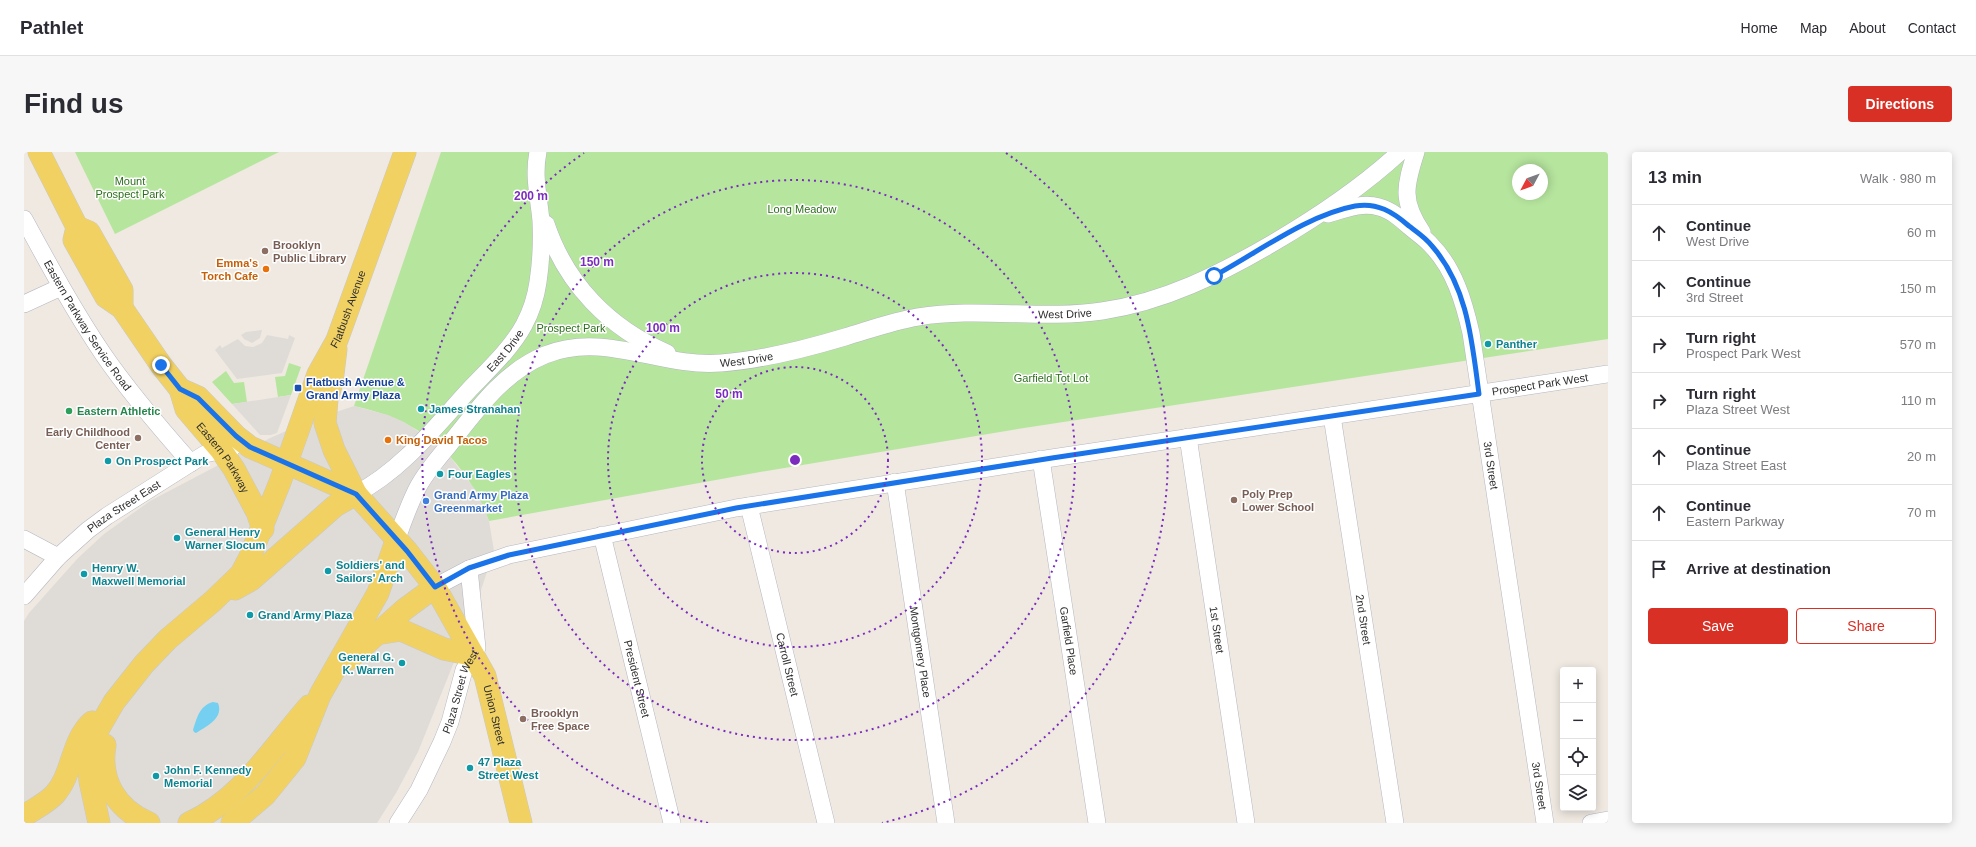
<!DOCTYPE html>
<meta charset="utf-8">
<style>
body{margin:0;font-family:Arial,sans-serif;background:#f7f7f7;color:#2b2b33}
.controls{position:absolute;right:12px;bottom:12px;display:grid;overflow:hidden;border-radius:4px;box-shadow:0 2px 10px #0003}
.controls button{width:36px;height:36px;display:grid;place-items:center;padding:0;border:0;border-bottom:1px solid #e1e1e2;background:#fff;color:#2b2b33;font:20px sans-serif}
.compass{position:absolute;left:1488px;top:12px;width:36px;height:36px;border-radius:50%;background:#fff;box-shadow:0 2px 10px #0003;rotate:229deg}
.stop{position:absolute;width:12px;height:12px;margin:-9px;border:3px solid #1a73e8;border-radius:50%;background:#fff}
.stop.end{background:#1a73e8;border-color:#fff;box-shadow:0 1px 4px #0008}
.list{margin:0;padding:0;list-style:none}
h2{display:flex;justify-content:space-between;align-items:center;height:52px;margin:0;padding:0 16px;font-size:17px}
h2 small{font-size:13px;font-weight:400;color:#7c7c81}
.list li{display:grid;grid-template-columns:26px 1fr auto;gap:12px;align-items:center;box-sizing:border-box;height:56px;padding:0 16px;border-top:1px solid #e1e1e2}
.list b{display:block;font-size:15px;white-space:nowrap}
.list p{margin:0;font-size:13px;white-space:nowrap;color:#7c7c81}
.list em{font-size:13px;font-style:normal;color:#7c7c81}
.actions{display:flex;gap:8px;padding:12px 16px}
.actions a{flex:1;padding:9px 0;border:1px solid #d93025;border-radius:4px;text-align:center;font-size:14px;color:#d93025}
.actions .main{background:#d93025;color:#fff}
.icon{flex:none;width:22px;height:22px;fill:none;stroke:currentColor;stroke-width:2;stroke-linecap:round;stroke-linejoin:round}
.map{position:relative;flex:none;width:1584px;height:671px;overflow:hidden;border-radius:4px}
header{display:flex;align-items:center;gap:24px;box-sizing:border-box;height:56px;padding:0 20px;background:#fff;border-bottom:1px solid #e1e1e2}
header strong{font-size:19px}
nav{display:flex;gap:22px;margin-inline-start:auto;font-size:14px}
.intro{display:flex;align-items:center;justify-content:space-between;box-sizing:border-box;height:96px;padding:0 24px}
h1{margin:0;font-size:28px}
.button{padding:10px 18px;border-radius:4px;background:#d93025;color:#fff;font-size:14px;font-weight:700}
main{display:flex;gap:24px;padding:0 24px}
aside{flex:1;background:#fff;border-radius:4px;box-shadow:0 2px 10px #0003}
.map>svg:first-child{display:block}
</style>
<header>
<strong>Pathlet</strong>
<nav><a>Home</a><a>Map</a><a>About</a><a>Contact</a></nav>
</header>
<div class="intro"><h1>Find us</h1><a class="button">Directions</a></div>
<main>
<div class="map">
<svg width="1584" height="671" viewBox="0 0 1584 671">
<rect width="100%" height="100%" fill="#efe9e1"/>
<g fill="#b6e59e" fill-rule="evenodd">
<path d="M51 0H255L91 82Z"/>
<path d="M417 0H1584V187L1000 276 736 320 465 369C441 305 397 268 330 254ZM1494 18H1518V42H1494Z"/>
<path d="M265 211 277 215 267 243 254 245 251 225 261 224Z"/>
<path d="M202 219 210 231 220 230 223 250 208 252 188 230Z"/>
</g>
<g fill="#dfdcd8">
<path d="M238 178 236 186 228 191 220 187 217 183 222 180Z"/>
<path d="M243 183 264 187 265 183 271 186 258 221 213 227 191 198 196 193 198 196 214 187 221 194 229 195 238 191Z"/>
<path d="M267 243 253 281 247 283H236L208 252Z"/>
<path d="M330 254 364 263 380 270 412 291 427 306 453 340 465 369 470 399 448 465 394 600 372 641 353 671H0V469L5 461 54 406 80 382 126 349 246 286 285 269Z"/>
</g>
<path fill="#75cff0" d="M189 550 194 551C200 566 183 574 172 581L170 580 169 578C173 566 175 554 189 550Z"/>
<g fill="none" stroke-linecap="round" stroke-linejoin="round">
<defs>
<g id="minor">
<path d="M1392 0C1381 34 1377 49 1398 80"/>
<path id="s1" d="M1304 62C1321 57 1338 50 1355 55 1367 58 1377 67 1386 75 1393 81 1401 86 1407 93 1430 116 1440 150 1447 181L1521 671"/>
<path id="s2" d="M0 67C25 113 50 159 79 202 105 240 136 276 167 311"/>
<path d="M522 72C542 132 585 176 643 201"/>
<path d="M0 152 37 135"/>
<path id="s3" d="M1308 264 1371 671"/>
<path id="s4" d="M1164 285 1222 671"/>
<path id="s5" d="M1017 307 1073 671"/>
<path id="s6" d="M871 330 922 671"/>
<path id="s7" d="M332 342C379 317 410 276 445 238 464 218 487 197 500 173 507 160 512 144 514 130 517 110 518 90 517 69 515 46 509 24 514 0"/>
<path id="s8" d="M725 354 802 671"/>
<path id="s9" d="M578 383 648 671"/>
<path d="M0 387 34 405"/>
<path id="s10" d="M372 389C379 370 385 352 394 335 402 320 414 306 425 293 452 259 479 220 521 203 581 179 636 216 697 211 739 208 781 197 821 185 845 178 869 169 894 165 954 155 1018 168 1078 159 1140 150 1196 122 1249 91 1295 64 1337 36 1376 0"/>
<path id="s11" d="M411 435 445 417 485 403 712 356 1028 306 1584 222"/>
<path id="s12" d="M0 444 34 405 64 378 83 364 181 302 208 296"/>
<path id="s13" d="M374 671 395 638 418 590 426 570 440 518 453 496 445 417"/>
<path d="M1567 671 1584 668"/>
</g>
<g id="major">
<path id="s14" d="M15 0 53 75 50 88 82 145 98 156 137 213 156 237 162 257 197 298 210 317 233 360 239 377"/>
<path d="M53 75 65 80 98 138V156"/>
<path d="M312 197 308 230 303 247 301 271 310 298 332 342"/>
<path id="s15" d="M156 237 174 245 212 284 226 295 332 342 383 399 411 435 461 524 497 671"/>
<path d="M211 437 227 428 311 354 332 342"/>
<path d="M352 482 377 478 420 497 449 503"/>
<path d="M325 507 381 457 411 435"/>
<path d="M81 593C75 628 92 657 125 671"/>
<path d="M0 664C10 657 23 651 31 642 49 622 47 589 68 570"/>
<path id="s16" d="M75 671 66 629 65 617 67 597 71 583 90 550 120 512 144 487 189 449 217 422 225 407 256 330 294 222 313 188 381 0"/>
<path d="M165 671C218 647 248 596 285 554"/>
<path d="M208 671 241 643 271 606 296 543 354 441 372 389"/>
</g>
</defs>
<use href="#minor" stroke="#b4b7c1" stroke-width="18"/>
<use href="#major" stroke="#c9c9c9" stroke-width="23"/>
<use href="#minor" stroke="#fff" stroke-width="17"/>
<use href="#major" stroke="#f2d163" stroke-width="22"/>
</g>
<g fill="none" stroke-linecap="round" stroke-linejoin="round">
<path stroke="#1a73e8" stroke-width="5" d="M137 213 156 237 174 246 212 284 226 295 332 342 383 399 411 435 445 416 485 403 712 356 1028 306 1455 242C1448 190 1444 135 1408 94 1402 86 1393 80 1385 74 1369 60 1353 50 1331 54 1283 63 1233 101 1190 124"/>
</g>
<g fill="none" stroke="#7b2cbf" stroke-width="2" stroke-dasharray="2 4">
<circle cx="771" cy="308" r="93"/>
<circle cx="771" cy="308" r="187"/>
<circle cx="771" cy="308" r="280"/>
<path d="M684 671A373 373 0 0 1 560 1M982 1A373 373 0 0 1 858 671"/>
</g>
<g fill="#8d6e63" stroke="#fff" stroke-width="1.5">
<circle cx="241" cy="99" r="4"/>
<circle cx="114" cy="286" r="4"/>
<circle cx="1210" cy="348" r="4"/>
<circle cx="499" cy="567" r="4"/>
</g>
<g fill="#e8710a" stroke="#fff" stroke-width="1.5">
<circle cx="242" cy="117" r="4"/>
<circle cx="364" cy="288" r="4"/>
</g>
<g fill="#0f9aa8" stroke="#fff" stroke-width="1.5">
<circle cx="1464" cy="192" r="4"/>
<circle cx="397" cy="257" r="4"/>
<circle cx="84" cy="309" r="4"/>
<circle cx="416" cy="322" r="4"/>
<circle cx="153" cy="386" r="4"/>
<circle cx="304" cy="419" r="4"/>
<circle cx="60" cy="422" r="4"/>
<circle cx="226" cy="463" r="4"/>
<circle cx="378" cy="511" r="4"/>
<circle cx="446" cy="616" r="4"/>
<circle cx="132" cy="624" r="4"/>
</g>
<rect fill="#1a4fb4" stroke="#fff" stroke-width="1.5" x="270" y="232" width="8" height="8" rx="2"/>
<circle fill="#2e9e5b" stroke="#fff" stroke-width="1.5" cx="45" cy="259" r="4"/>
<circle fill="#3f7fe0" stroke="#fff" stroke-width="1.5" cx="402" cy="349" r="4"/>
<g text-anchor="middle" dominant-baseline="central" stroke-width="3" stroke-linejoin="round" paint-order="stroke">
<g font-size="11" fill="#2c6e1b" stroke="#fff">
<text x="106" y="29">Mount<tspan x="106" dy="13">Prospect Park</tspan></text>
<text x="778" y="57">Long Meadow</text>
<text x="547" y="176">Prospect Park</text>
<text x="1027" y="226">Garfield Tot Lot</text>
</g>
<g font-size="11" font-weight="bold" fill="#785e54" stroke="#fff" text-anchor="start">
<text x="249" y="93">Brooklyn<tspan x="249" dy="13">Public Library</tspan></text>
<text x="106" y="280" text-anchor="end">Early Childhood<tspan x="106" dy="13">Center</tspan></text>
<text x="1218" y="342">Poly Prep<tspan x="1218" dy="13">Lower School</tspan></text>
<text x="507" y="561">Brooklyn<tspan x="507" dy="13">Free Space</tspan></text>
</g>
<g font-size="11" font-weight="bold" fill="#c56008" stroke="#fff" text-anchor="end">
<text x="234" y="111">Emma's<tspan x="234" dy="13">Torch Cafe</tspan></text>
<text x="372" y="288" text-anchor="start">King David Tacos</text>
</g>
<g font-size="11" fill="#2e2e2e" stroke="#fff">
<text stroke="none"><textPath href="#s16" startOffset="595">Flatbush Avenue</textPath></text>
<text stroke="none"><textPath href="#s10" startOffset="772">West Drive</textPath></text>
<text stroke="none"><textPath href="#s2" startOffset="124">Eastern Parkway Service Road</textPath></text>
<text stroke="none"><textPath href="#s7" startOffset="208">East Drive</textPath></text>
<text stroke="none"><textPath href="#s10" startOffset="448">West Drive</textPath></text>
<text stroke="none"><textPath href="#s11" startOffset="1126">Prospect Park West</textPath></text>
<text stroke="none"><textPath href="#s14" startOffset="364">Eastern Parkway</textPath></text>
<text stroke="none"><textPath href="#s1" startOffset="349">3rd Street</textPath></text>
<text stroke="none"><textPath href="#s12" startOffset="135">Plaza Street East</textPath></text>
<text stroke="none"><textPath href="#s3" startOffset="206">2nd Street</textPath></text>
<text stroke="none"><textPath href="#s4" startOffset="195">1st Street</textPath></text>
<text stroke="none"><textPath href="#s5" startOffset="184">Garfield Place</textPath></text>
<text stroke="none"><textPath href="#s6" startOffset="172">Montgomery Place</textPath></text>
<text stroke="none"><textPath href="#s8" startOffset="163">Carroll Street</textPath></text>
<text stroke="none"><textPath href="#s9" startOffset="148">President Street</textPath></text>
<text stroke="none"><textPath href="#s13" startOffset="146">Plaza Street West</textPath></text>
<text stroke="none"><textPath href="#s15" startOffset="472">Union Street</textPath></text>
<text stroke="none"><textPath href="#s1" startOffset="673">3rd Street</textPath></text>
</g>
<g font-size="11" font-weight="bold" fill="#0d838f" stroke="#fff" text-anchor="start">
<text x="1472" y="192">Panther</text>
<text x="405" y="257">James Stranahan</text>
<text x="92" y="309">On Prospect Park</text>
<text x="424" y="322">Four Eagles</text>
<text x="161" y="380">General Henry<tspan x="161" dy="13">Warner Slocum</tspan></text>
<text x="312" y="413">Soldiers' and<tspan x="312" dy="13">Sailors' Arch</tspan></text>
<text x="68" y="416">Henry W.<tspan x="68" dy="13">Maxwell Memorial</tspan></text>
<text x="234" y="463">Grand Army Plaza</text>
<text x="370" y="505" text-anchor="end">General G.<tspan x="370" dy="13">K. Warren</tspan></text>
<text x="454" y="610">47 Plaza<tspan x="454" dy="13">Street West</tspan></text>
<text x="140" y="618">John F. Kennedy<tspan x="140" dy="13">Memorial</tspan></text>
</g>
<g font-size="11" font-weight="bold" fill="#164399" stroke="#fff" text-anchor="start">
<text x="282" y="230">Flatbush Avenue &amp;<tspan x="282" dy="13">Grand Army Plaza</tspan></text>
</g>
<g font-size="11" font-weight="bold" fill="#27864d" stroke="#fff" text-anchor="start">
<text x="53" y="259">Eastern Athletic</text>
</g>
<g font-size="11" font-weight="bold" fill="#366cbe" stroke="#fff" text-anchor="start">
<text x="410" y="343">Grand Army Plaza<tspan x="410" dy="13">Greenmarket</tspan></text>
</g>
</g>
<circle cx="771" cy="308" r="6" fill="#7b2cbf" stroke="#fff" stroke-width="2"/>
<g font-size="12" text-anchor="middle" font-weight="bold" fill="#7b2cbf" stroke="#fff" stroke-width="3" stroke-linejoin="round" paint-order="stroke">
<text x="507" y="48">200 m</text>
<text x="573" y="114">150 m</text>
<text x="639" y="180">100 m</text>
<text x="705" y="246">50 m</text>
</g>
</svg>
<div class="controls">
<button>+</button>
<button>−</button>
<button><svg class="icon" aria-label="locate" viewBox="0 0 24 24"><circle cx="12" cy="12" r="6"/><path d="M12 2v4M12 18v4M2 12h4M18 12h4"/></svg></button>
<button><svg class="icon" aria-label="layers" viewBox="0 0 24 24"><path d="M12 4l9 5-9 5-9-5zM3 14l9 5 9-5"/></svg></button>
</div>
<svg class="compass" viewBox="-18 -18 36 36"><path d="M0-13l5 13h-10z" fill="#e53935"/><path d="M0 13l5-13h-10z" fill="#7c7c81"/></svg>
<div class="stop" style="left:1190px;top:124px"></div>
<div class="stop end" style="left:137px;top:213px"></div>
</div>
<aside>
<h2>13 min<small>Walk · 980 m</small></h2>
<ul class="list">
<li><svg class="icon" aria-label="ahead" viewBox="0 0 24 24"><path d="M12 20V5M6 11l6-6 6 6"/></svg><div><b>Continue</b><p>West Drive</p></div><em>60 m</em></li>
<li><svg class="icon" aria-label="ahead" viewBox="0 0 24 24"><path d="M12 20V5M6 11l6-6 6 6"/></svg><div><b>Continue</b><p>3rd Street</p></div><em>150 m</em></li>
<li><svg class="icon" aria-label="right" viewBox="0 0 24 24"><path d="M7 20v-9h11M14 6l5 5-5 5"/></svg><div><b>Turn right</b><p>Prospect Park West</p></div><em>570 m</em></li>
<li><svg class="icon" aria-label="right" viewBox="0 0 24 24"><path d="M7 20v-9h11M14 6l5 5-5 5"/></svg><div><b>Turn right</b><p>Plaza Street West</p></div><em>110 m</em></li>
<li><svg class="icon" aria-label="ahead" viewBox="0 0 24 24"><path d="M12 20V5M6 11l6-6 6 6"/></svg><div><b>Continue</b><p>Plaza Street East</p></div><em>20 m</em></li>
<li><svg class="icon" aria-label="ahead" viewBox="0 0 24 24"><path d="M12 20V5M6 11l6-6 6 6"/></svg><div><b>Continue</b><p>Eastern Parkway</p></div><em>70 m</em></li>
<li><svg class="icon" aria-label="arrive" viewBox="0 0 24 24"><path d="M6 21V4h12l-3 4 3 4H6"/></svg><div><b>Arrive at destination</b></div></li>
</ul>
<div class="actions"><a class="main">Save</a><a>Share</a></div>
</aside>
</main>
